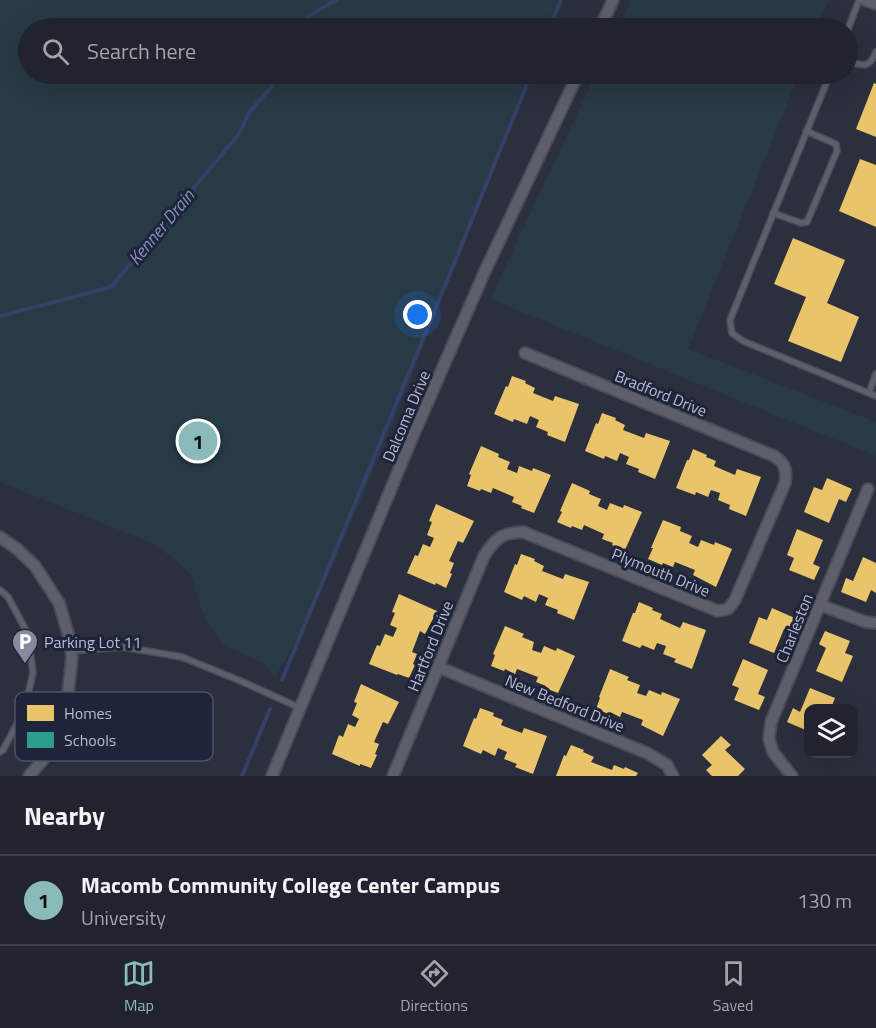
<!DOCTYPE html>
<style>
body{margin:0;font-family:"Titillium Web",sans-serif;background:#2d303a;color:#f1f3f6}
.controls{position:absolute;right:18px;bottom:18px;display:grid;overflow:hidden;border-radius:12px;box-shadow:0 6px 24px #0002}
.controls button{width:54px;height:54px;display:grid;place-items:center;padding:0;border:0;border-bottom:2px solid #3e414a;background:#21242e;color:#f1f3f6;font:30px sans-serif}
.you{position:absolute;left:418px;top:315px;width:21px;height:21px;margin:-15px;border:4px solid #fff;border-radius:50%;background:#1a73e8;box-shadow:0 0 0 9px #1a73e833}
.badge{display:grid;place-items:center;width:39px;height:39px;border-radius:50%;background:#8bbbb9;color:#111;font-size:20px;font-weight:700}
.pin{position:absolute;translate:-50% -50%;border:3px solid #fff;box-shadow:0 2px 6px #0006}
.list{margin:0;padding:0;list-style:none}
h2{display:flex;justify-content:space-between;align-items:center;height:78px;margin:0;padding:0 24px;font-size:26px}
h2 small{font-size:20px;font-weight:400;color:#a2a4aa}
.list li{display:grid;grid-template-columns:39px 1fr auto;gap:18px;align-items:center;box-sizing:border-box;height:90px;padding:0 24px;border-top:2px solid #3e414a}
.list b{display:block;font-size:22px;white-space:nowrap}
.list p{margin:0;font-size:20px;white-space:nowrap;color:#a2a4aa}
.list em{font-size:20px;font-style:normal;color:#a2a4aa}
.icon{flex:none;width:33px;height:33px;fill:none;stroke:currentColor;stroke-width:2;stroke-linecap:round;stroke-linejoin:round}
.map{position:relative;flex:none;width:876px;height:776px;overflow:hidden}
.search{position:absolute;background:#21242e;box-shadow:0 6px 24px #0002;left:18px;right:18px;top:18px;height:66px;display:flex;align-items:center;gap:15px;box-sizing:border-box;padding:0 21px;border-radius:33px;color:#a2a4aa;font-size:22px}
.sheet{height:168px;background:#21242e}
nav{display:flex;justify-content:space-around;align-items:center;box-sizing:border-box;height:84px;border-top:2px solid #3e414a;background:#21242e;font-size:16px;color:#a2a4aa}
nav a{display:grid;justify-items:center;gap:3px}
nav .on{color:#8bbbb9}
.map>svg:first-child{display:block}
</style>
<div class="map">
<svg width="876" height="776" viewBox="0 0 876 776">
<rect width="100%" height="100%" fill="#2c303e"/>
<g fill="#283a45">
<path d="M0 0H558L546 28H28V74H528C472 214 422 358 362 497 336 558 311 620 275 677L264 663 224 646 206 619 198 600 191 574 177 561 152 543 0 482Z"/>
<path d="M631 0H829L817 28H617Z"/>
<path d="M596 74H799L688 349 876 422V456L490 299Z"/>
</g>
<g fill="#e9c46a">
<path d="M874 83 876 84V137L856 129Z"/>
<path d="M860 159 876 165V227L839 211Z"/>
<path d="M793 238 845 260 827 303 859 317 841 362 788 341 806 297 774 284Z"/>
<path d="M512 376 526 381 525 383 535 388 533 393 553 401 555 396 579 404 565 442 547 435 548 432 536 427 539 420 530 416 527 424 514 419 513 422 494 414 506 386 508 387Z"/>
<path d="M602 413 616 418 615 420 625 425 623 430 644 438 646 433 670 441 655 479 638 472 639 469 626 464 629 457 620 453 617 461 605 456 604 459 585 451 596 423 598 424Z"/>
<path d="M481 446 499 454 498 457 510 462 507 469 517 473 519 466 532 471 533 468 551 475 534 513 521 508 522 506 512 502 514 497 493 488 491 493 481 489 480 491 467 486 471 475 469 474Z"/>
<path d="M693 449 707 455 706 457 716 461 714 466 735 475 737 469 761 477 746 516 729 509 730 505 718 500 720 493 711 490 708 497 696 492 695 495 676 488 687 460H689Z"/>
<path d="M827 478 852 489 846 502 839 499 829 523 804 512 814 487 822 490Z"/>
<path d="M572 483 590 491 589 494 601 499 598 506 607 510 610 503 623 508 624 505 642 512 625 550 612 545 613 543 602 539 604 534 584 525 582 530 572 526 571 528 557 522 562 512 560 511Z"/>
<path d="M436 504 474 521 463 543 458 541 449 561 454 563 450 573 452 574 446 588 436 583 435 585 407 573 415 555 418 556 423 544 430 547 434 538 427 535 432 522 429 521Z"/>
<path d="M663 520 681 527 680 531 692 536 689 543 698 547 701 540 714 545 715 542 732 549 716 587 693 575 695 570 675 562 673 567 663 563 662 565 648 559 653 548H651Z"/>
<path d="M797 529 823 540 813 564 820 567 814 580 789 570 794 558 787 555Z"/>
<path d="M521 554 535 559 534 561 544 566 542 571 563 579 565 574 589 582 574 620 557 613 558 610 545 605 548 598 539 594 536 602 524 596 522 600 504 592 515 564 517 565Z"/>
<path d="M863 557 876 563V593L871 590 866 602 841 592 846 578 853 581Z"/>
<path d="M399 594 437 611 425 634 420 631 412 652 417 654 413 664 415 665 409 678 398 674 397 675 369 664 377 645 380 646 385 634 393 637 397 628 390 625 395 613 392 612Z"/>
<path d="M639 602 653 608 652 610 662 614 660 619 680 628 683 622 706 630 692 669 674 662 676 659 663 654 666 646 657 643 654 650 642 645 640 648 622 641 633 613H635Z"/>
<path d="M772 608 797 619 791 633 784 629 774 653 749 643 759 617 767 620Z"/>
<path d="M505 626 524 634 522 637 534 642 532 650 541 653 544 646 556 651 557 648 575 656 558 693 545 688 546 686 536 682 538 677 517 669 515 674 505 669 504 671 491 666 495 655 493 654Z"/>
<path d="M825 631 850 641 845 653 853 656 842 682 816 671 826 648 819 644Z"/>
<path d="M743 659 768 670 758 694 765 697 759 710 734 700 739 688 732 685Z"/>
<path d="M610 669 629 677 627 680 640 685 637 693 646 696 649 690 661 695 662 692 680 699 663 736 641 725 643 720 622 712 620 717 610 712 609 714 596 709 600 698 599 697Z"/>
<path d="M361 684 399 702 388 724 383 722 374 742 379 744 375 754 377 755 371 768 360 764V766L332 754 339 735 343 737 348 724 355 727 359 719 352 715 357 703 354 702Z"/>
<path d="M810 688 835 698 831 708H808V731L787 722 793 708 800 712Z"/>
<path d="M480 708 494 713 493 716 503 720 501 725 522 733 524 728 547 736 533 774 515 767 517 764 504 759 507 752 498 748 495 756 483 750 481 754 463 746 474 718 476 719Z"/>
<path d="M721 736 731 745 725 750 745 769 738 776H712L706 770 712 765 702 755Z"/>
<path d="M571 745 584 750 583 752 594 757 591 762 612 770 614 765 624 769 625 767 638 773 636 776H556L564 755 566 756Z"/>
</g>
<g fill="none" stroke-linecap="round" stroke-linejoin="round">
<g stroke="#353f67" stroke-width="4">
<path d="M300 28 309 16 336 0"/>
<path d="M549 28 561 0"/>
<path d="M0 316 111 287 239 134 250 111 270 89 276 74"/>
<path d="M282 680 456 259 531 74"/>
<path d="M242 776 270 709"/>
</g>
<defs>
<g id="service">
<path d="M848 29 859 0"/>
<path d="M848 61C863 66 869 69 876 52"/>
<path d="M830 74 730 320 732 333 743 341 876 396"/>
<path d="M773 213 801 223 807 222 837 151 836 144 806 131"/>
<path d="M869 393 876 374"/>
<path d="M0 590 8 597 28 634 33 673 24 711 3 750 0 752"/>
<path d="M71 651 123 647 182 657 243 682 300 708"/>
</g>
<g id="minor">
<path d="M865 0 876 4"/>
<path d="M600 28 613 0"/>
<path d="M0 537 16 548 35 566 59 603 70 640 72 658 64 727 42 761 29 776"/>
<path d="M820 605 866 622 876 623"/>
<path d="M438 667 647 753 667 765 673 776"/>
<path d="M272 776 412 438 485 271 578 74"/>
<path d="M393 776 484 556C495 538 502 533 523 532L718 611 728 609 735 600 785 483C787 470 785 463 774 456L525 353"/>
<path d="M792 776 773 752 769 739 771 722 868 489"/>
</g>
</defs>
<use href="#service" stroke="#494c57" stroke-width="8"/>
<use href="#minor" stroke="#494c57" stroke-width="14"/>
<use href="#service" stroke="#5d606b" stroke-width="5"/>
<use href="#minor" stroke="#5d606b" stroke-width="10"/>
</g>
<defs>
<symbol id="parking-pin" viewBox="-11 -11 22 30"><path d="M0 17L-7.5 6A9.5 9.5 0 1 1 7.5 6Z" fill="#868a9c" stroke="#1e243a"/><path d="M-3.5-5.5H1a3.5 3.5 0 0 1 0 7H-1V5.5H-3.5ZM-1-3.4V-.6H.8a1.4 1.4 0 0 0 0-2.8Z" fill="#fff"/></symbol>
</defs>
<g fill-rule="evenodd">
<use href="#parking-pin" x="10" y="627" width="30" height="40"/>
</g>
<g text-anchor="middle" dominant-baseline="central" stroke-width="6" stroke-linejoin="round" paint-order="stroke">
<g font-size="16" fill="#b7bbce" stroke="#1e243a">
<text transform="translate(661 393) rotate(22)">Bradford Drive</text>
<text transform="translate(406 416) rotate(-67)">Dalcoma Drive</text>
<text transform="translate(661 572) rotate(22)">Plymouth Drive</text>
<text transform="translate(794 628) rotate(-68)">Charleston</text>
<text transform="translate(430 646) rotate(-68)">Hartford Drive</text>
<text transform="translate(565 703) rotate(22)">New Bedford Drive</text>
</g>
<g font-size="16" fill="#b7bbce" stroke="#1e243a" text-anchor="start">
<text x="44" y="642">Parking Lot 11</text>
</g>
<g font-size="18" font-style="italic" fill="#8490bb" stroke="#1e243a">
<text transform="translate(161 227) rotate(-50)">Kenner Drain</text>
</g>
</g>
<rect x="15" y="692" width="198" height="69" rx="9" fill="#1e243a" stroke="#4c5166" stroke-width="1.5"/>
<rect x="27" y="705" width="27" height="16" fill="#e9c46a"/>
<rect x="27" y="732" width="27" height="16" fill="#2a9d8f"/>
<g font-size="16" fill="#b7bbce">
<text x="64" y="719">Homes</text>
<text x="64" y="746">Schools</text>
</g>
</svg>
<div class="controls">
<button><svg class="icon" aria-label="layers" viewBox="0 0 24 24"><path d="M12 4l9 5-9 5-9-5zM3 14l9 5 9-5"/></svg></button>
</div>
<div class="you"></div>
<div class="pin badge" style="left:198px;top:441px">1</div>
<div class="search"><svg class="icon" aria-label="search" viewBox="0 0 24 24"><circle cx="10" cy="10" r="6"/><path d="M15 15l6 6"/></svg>Search here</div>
</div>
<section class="sheet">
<h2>Nearby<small></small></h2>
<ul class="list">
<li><span class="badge">1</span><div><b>Macomb Community College Center Campus</b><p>University</p></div><em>130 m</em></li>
</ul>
</section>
<nav>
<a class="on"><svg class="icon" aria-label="map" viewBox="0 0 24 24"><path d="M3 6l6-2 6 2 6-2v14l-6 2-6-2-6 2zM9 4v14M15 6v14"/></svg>Map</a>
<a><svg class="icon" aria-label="directions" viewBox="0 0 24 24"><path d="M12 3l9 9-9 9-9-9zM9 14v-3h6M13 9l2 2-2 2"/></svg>Directions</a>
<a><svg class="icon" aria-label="saved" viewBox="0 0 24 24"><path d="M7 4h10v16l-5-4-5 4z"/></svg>Saved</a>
</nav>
